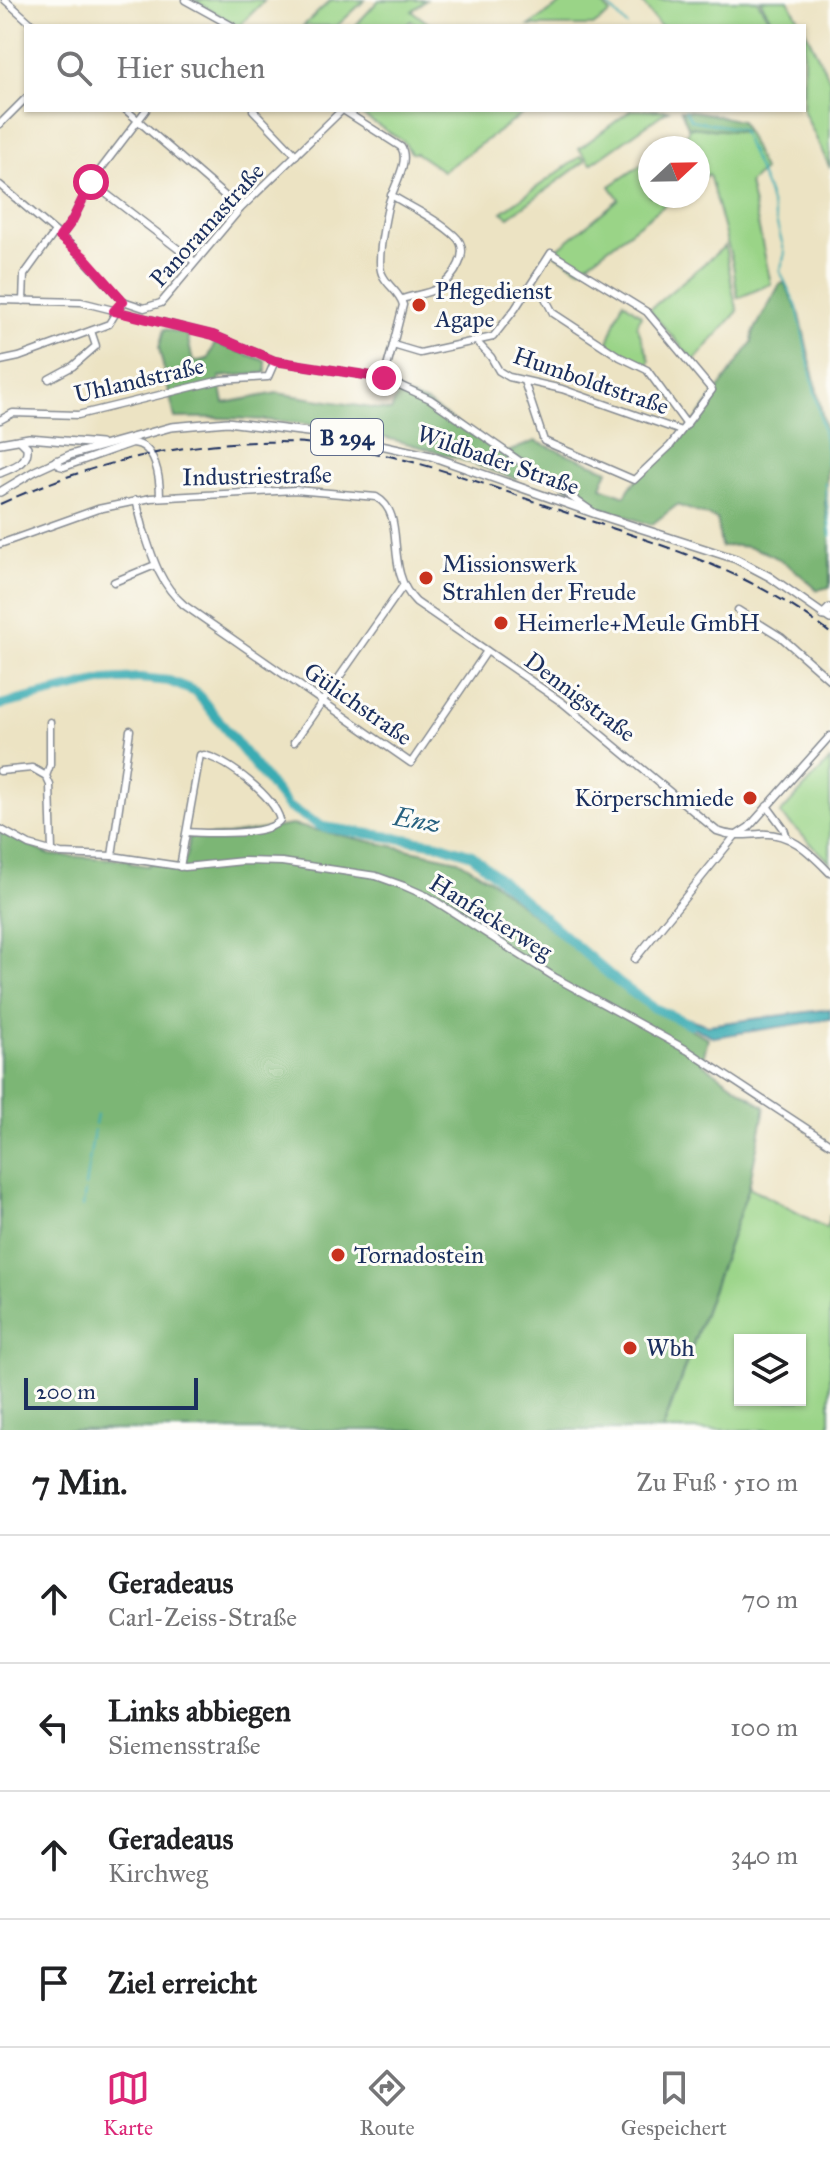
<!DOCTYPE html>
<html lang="de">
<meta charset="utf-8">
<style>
body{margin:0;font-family:"IM FELL Great Primer",serif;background:#f6f6f6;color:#202124}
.controls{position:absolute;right:24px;bottom:24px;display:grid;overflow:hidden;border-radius:0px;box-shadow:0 2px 6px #0004}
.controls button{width:72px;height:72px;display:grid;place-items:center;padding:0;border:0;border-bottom:2px solid #e0e0e0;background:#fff;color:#202124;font:40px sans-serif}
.compass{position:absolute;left:638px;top:136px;width:72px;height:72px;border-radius:50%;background:#fff;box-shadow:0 2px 6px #0004;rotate:68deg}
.scale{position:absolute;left:24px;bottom:20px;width:174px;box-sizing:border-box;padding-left:8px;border:4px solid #1b2f5e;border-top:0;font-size:22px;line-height:28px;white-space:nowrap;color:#1b2f5e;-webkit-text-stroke:6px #fdfcf7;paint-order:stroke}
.stop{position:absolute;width:24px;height:24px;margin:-18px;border:6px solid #db2777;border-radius:50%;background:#fff}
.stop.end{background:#db2777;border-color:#fff;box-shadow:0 2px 8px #0008}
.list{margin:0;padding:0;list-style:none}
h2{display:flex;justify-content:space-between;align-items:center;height:104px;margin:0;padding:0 32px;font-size:34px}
h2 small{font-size:26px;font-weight:400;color:#757577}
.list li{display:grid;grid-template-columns:52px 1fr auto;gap:24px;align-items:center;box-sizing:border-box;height:128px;padding:0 32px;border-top:2px solid #e0e0e0}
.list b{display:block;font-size:30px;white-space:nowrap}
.list p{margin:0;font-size:26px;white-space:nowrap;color:#757577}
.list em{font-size:26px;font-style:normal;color:#757577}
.icon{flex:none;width:44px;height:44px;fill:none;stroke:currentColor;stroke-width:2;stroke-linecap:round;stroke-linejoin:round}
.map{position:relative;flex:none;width:830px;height:1430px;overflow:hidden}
.search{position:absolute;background:#fff;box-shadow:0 2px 6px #0004;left:24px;right:24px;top:24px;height:88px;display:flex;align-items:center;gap:20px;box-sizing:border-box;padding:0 28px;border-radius:0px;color:#757577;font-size:30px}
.sheet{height:616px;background:#fff}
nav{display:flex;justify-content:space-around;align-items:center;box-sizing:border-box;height:112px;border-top:2px solid #e0e0e0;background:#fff;font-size:22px;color:#757577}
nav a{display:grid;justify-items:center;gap:4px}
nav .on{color:#db2777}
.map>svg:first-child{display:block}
</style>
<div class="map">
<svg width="830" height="1430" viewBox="0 0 830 1430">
<rect width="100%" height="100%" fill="#fdfcf7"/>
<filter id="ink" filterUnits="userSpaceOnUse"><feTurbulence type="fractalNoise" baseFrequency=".0125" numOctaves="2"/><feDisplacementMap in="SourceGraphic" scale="16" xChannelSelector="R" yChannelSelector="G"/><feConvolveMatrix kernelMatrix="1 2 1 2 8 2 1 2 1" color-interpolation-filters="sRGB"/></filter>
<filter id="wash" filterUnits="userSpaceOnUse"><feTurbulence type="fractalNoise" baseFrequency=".006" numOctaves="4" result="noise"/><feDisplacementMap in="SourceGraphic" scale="32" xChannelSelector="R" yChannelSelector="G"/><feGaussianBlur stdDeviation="1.8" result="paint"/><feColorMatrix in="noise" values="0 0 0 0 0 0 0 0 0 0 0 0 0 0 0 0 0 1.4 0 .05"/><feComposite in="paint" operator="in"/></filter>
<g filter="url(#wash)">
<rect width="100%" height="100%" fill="#ece3c3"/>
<g fill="#9ad487" stroke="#5a8272" stroke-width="2" fill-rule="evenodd">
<path d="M193 0H265L239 26Z"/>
<path d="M331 0H365L337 26H303Z"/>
<path d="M379 0H426L412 11 432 26H418L411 21 405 26H355Z"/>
<path d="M566 0H598L611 13 593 26H529Z"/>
<path d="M640 0H757L773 26H660Z"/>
<path d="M760 0H788L803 26H775Z"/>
<path d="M804 28 830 80V168L803 110Z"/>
<path d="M354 110H528L443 171 416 153H411L404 142Z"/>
<path d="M631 110H668L591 164 579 149Z"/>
<path d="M688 127 746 132 763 170 749 183 771 284 738 298 733 265 709 174 698 181V148H666L688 133Z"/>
<path d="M581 156 585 161 509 217 502 212Z"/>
<path d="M650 159V196H677L580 269 555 254 556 250 619 199 610 186Z"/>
<path d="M725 246 734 297 738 311 694 361 649 310Z"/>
<path d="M623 301 641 315 637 326 650 360 648 366 607 345Z"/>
<path d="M830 760V862L780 814Z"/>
<path d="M749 1187 826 1228 830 1215V1430H663ZM800 1340V1400H740V1340Z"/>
</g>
<g fill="#7bb674" stroke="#4b7269" stroke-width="2">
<path d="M681 110C701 110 721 117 741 121L746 132 688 127Z"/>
<path d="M785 283 800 315 828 440 825 503 830 534V587L817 590C791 564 759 540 721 547L717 519 677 505 651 525 594 505 527 460 516 479C483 468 450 455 417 446 339 424 256 416 175 418L159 348 164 329 187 334 193 362 208 359 215 343 266 361V373L219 377 224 403 277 393 391 411 398 392 427 403 503 454 535 441 608 470 601 487 625 496C637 472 663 458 681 438 707 408 729 374 752 342L753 333 780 284Z"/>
<path d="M292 825 458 860 492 881 620 986 652 1009 708 1038 702 1063 765 1107 749 1187 662 1430H0V832L50 855 130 860 129 863 148 866 150 863 181 867 187 856 189 837 228 835Z"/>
</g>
<path fill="#3aacb3" stroke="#2a6e88" stroke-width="2" d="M830 1009V1019L714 1037 680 1021 683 1017 708 1025Z"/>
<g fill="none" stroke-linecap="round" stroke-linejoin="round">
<g stroke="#3aacb3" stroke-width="2">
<path d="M603 0 627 26"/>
<path d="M685 110 691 120 741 129 768 193 785 253 780 271 797 307 827 450V465"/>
<path d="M825 482 830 536"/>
<path d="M95 1125 97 1115"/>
<path d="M85 1186 94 1130"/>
<path d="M83 1207 85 1191"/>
</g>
<path stroke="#3aacb3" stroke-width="10" d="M0 705 105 680 140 678 169 681 196 692 288 807 323 827 438 844 472 855 619 983 654 1008 690 1024"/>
</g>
</g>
<g filter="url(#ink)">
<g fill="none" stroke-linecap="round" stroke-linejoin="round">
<defs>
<g id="minor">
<path d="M5 0 34 26"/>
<path d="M185 0 232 26"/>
<path d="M126 110 240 209"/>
<path d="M253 110 296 155"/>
<path d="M343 110 401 147C411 162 392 188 388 206 385 221 376 261 382 274 387 286 400 292 403 305L393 345"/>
<path d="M0 124 26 98"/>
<path d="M91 182 195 262"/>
<path d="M0 185 72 246 123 301"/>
<path d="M391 195C412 208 437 219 455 236 472 251 454 278 438 288 428 294 414 295 402 299"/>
<path d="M60 237 72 221 91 182 146 110"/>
<path d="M530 287 543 294 553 313 620 357 647 370 687 425"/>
<path d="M0 300 81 302 213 335 275 361 384 378 430 399 593 512"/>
<path d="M23 301 24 275 55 232"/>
<path d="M477 342 491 357 499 371 509 377 562 389 681 431"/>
<path d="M0 361 19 357 109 324 123 301 144 308 161 303 240 209 342 110"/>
<path d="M384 378 393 345 420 353 493 337 515 309 551 253 647 312 712 390 670 446 634 480 544 441 524 381"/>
<path d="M49 379 73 366 96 346 91 331"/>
<path d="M0 420 13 413 78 415 221 380 268 377 275 361"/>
<path d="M56 460 60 466 64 467 132 443C156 444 160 478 160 497"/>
<path d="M136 500 143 527"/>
<path d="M144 531C153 560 161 585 184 605L411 763 487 651"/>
<path d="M0 544 98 509 151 498 295 490 376 497C409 515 382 568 416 602L563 703 717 831C732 837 744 835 760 834 791 832 810 853 830 873"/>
<path d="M114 582 155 565"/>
<path d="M738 610 781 637 830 680"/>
<path d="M294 742 403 586"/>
<path d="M0 771 32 768 46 776 50 785 52 851"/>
<path d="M46 776 50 765V722"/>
<path d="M767 806 784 829 787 838"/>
<path d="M0 829 29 845 61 854 112 856 185 867 243 861 282 862 376 876 404 886 429 897 556 978 687 1050 830 1144"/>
<path d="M187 832C207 833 268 837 280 820 274 796 228 761 204 755"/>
<path d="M112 856 130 730"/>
<path d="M180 867 200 755"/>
<path d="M635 959 735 836 749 827 830 736"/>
</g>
<g id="major">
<path d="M0 443 29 438 100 444"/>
<path d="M0 473C13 467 29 464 27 447L20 440"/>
<path d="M0 492 35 471 70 455 171 427 227 422 340 436 431 456 596 514 736 559 770 577 830 619"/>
</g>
<path id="highway" d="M824 615 830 609"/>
</defs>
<use href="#minor" stroke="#848990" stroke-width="9"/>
<use href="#major" stroke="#848990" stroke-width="10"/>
<use href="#highway" stroke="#848990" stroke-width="12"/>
<use href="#minor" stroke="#fff" stroke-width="6"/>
<use href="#major" stroke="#fff" stroke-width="7"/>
<use href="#highway" stroke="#fff" stroke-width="9"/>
<path stroke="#1b2f5e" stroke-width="2" stroke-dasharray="12 6" stroke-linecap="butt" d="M0 504C112 452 242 427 365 451 440 465 513 495 585 519 674 549 755 574 830 633"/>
</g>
</g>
<g fill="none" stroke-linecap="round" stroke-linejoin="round" filter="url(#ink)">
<path stroke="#db2777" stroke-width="10" d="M91 182 72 221 60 237 84 257 123 301 114 311 213 335 275 361 384 378"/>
</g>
<g fill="#c8321e" stroke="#fdfcf7" stroke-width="3">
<circle cx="419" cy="305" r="8"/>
<circle cx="426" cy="578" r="8"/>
<circle cx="501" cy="623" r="8"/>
<circle cx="750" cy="798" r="8"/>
<circle cx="338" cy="1255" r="8"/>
<circle cx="630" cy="1348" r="8"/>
</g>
<g text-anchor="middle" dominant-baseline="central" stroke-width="6" stroke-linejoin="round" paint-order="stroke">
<rect fill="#fdfcf7" stroke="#5f6c8c" stroke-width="2" x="311" y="419" width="72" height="36" rx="6"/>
<g font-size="22" font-weight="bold" fill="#1b2f5e">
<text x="347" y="437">B 294</text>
</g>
<g font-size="24" fill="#1b2f5e" stroke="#fdfcf7">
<text transform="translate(207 225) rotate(-48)">Panoramastraße</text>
<text transform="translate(139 380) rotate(-13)">Uhlandstraße</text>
<text transform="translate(591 381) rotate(19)">Humboldtstraße</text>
<text transform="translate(498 460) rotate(19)">Wildbader Straße</text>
<text transform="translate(257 476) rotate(-1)">Industriestraße</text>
<text transform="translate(580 697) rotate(37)">Dennigstraße</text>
<text transform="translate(358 704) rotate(35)">Gülichstraße</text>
<text transform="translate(491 917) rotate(32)">Hanfackerweg</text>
</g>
<g font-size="24" fill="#1b2f5e" stroke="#fdfcf7" text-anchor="start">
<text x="435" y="291">Pflegedienst<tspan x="435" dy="28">Agape</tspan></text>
<text x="442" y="564">Missionswerk<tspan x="442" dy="28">Strahlen der Freude</tspan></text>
<text x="517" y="623">Heimerle+Meule GmbH</text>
<text x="734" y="798" text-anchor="end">Körperschmiede</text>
<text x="354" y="1255">Tornadostein</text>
<text x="646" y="1348">Wbh</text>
</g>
<g font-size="26" font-style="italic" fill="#276180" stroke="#fdfcf7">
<text transform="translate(417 820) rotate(10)">Enz</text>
</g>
</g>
</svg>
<div class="controls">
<button><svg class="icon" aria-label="layers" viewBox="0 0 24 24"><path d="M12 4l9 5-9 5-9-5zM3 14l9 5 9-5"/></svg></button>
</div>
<svg class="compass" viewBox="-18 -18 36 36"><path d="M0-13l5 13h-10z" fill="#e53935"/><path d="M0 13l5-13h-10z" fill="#757577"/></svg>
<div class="scale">200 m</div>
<div class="stop" style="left:91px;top:182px"></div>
<div class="stop end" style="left:384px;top:378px"></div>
<div class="search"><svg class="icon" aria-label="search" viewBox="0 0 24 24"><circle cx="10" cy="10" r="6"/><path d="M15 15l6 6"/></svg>Hier suchen</div>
</div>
<section class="sheet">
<h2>7 Min.<small>Zu Fuß · 510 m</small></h2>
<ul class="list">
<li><svg class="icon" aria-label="ahead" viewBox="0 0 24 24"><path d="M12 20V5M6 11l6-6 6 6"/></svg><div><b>Geradeaus</b><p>Carl-Zeiss-Straße</p></div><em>70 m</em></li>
<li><svg class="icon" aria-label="left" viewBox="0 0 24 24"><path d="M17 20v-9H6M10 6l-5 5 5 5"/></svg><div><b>Links abbiegen</b><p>Siemensstraße</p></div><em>100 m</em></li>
<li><svg class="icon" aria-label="ahead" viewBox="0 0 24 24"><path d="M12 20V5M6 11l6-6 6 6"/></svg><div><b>Geradeaus</b><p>Kirchweg</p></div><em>340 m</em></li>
<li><svg class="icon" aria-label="arrive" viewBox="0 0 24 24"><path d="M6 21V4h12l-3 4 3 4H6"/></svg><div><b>Ziel erreicht</b></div></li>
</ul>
</section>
<nav>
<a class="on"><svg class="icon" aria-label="map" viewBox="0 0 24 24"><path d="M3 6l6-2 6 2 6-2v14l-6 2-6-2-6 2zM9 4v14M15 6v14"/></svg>Karte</a>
<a><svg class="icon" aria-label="directions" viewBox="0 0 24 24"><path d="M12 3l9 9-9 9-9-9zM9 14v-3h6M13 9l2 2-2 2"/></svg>Route</a>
<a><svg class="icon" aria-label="saved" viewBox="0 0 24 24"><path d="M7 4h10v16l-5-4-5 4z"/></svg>Gespeichert</a>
</nav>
